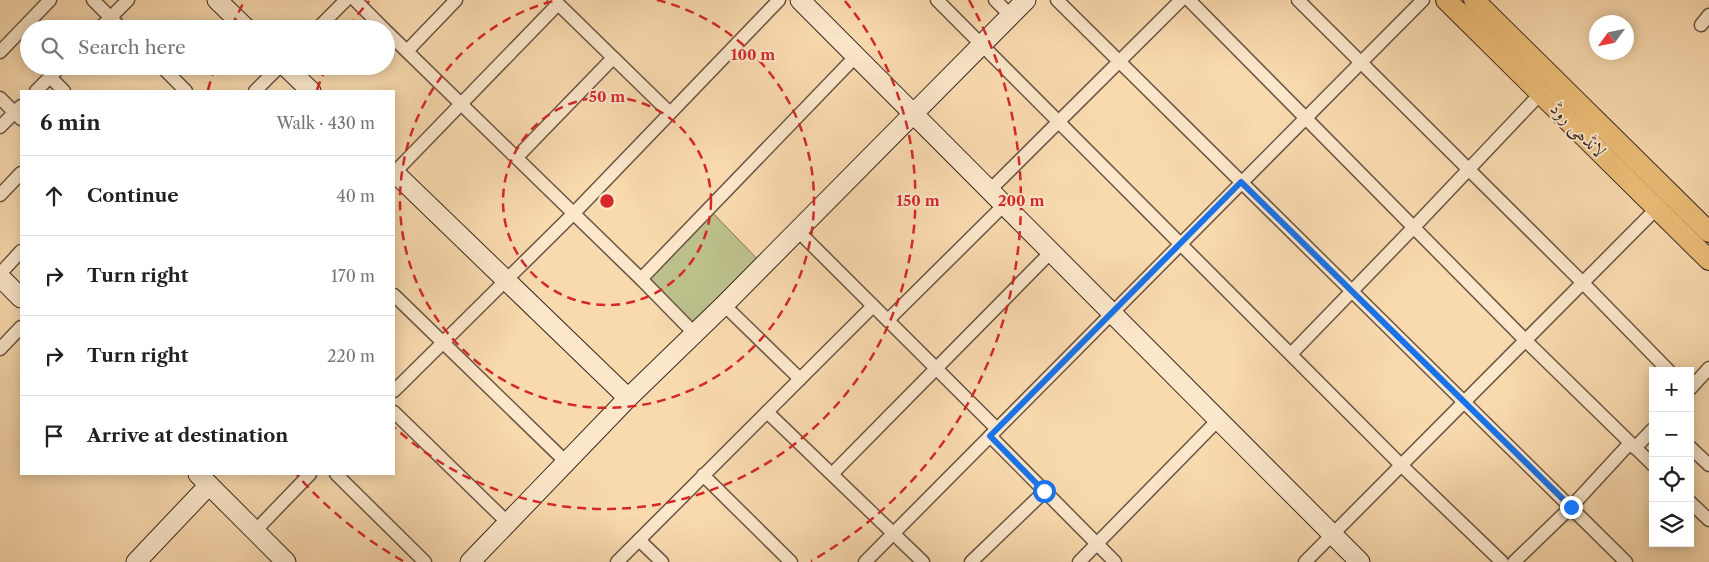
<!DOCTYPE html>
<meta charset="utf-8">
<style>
body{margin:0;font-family:"Libre Caslon Text",Amiri,serif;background:#f6f6f6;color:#222}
.controls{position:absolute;right:15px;bottom:15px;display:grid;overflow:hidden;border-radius:0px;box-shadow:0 2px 12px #0003}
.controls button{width:45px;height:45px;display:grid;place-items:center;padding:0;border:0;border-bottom:1px solid #e0e0e0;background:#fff;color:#222;font:25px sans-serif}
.compass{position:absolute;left:1589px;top:15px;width:45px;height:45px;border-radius:50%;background:#fff;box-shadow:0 2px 12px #0003;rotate:237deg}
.stop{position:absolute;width:15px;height:15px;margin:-11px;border:4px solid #1a73e8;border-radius:50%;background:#fff}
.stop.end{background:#1a73e8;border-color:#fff;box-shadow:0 1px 5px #0008}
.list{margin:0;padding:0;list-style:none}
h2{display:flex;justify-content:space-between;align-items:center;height:65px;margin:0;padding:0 20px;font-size:21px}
h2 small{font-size:16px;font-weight:400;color:#767676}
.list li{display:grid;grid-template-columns:32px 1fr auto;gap:15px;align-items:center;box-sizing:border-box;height:80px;padding:0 20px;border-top:1px solid #e0e0e0}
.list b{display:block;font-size:19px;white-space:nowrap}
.list em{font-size:16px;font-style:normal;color:#767676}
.icon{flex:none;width:28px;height:28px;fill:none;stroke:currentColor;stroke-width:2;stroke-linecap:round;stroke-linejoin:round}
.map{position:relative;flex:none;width:1709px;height:562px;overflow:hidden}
.search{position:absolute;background:#fff;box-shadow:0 2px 12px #0003;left:20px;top:20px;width:375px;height:55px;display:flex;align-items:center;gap:12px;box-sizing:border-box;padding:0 18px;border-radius:28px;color:#767676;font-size:19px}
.panel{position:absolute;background:#fff;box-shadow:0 2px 12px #0003;left:20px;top:90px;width:375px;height:385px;border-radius:0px}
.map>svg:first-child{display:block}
</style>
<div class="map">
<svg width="1709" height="562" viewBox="0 0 1709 562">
<rect width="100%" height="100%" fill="#f9daae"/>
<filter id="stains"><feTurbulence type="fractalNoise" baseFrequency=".004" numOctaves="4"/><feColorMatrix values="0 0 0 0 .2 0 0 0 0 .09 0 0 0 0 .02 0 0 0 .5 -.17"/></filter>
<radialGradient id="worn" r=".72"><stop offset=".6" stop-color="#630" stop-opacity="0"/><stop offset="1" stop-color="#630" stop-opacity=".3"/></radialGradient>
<path fill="#bcc08b" stroke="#7b7456" d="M709 209 763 265 694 333 641 279Z"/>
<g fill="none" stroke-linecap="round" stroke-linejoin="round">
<defs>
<g id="street">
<path d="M93 0 122 29"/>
<path d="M355 0 384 29"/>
<path d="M554 0 670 113"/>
<path d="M937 0 1401 465 1502 562"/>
<path d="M995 0 1011 16"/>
<path d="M1057 0 1626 562"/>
<path d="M1189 0 1525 340 1653 465"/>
<path d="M1298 0 1583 283 1669 371"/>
<path d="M1701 25 1709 15"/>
<path d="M99 29 128 0"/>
<path d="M317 29 346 0"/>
<path d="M386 31 641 279 694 333"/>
<path d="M407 51 456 0"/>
<path d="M0 52 50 0"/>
<path d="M161 66 186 91"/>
<path d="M50 77 64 91"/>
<path d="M36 91 61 66"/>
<path d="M255 91 280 66"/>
<path d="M0 98 21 119"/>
<path d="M0 127 21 106"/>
<path d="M517 157 613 58"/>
<path d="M394 173 558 4"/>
<path d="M990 190 1181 0"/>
<path d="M0 195 21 173"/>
<path d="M797 230 997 429"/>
<path d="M0 274 21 251"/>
<path d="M641 279 856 56"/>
<path d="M394 295 566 462"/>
<path d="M724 305 800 379"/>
<path d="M888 320 1004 205"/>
<path d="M0 349 21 327"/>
<path d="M1291 354 1414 227 1541 93"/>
<path d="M1690 389 1709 368"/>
<path d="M394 391 574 213 779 0"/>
<path d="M394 412 508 523"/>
<path d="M767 412 923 562"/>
<path d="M990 436 1115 562"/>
<path d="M1690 447 1709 465"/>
<path d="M1635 448 1653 429"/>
<path d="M336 474 425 562"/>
<path d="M832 474 1051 252"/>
<path d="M703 475 791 562"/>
<path d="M1690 502 1709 520"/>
<path d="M255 531 310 474"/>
<path d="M639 540 662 562"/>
<path d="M617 562 873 306"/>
<path d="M865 562 1423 0"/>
<path d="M971 562 1045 491"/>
<path d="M1079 562 1218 420"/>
<path d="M1305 562 1657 208"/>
<path d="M1514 562 1571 507 1630 443"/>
</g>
<g id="secondary">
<path d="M217 0 247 29"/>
<path d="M800 0 1360 562"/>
<path d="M285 66 311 91"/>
<path d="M394 172 628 398"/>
<path d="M0 277 21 298"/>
<path d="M198 474 286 562"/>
<path d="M136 562 209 485"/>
<path d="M470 562 628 398 724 305 1026 0"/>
</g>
<g id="primary">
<path d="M1446 0 1709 260"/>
<path d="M1474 0 1709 232"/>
</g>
</defs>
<use href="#street" stroke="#6a5544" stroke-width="15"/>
<use href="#secondary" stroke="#3a2921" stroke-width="21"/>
<use href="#primary" stroke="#3a2921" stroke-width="22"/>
<use href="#street" stroke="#fbe7ca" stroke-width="12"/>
<use href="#secondary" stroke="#fbe7ca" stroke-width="19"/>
<use href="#primary" stroke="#ecbd77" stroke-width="20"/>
</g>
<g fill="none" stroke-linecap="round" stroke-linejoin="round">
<path stroke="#1a73e8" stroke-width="6" d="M1044 491 990 436 1241 182 1571 507"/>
</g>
<g fill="none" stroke="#d62828" stroke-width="2.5" stroke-dasharray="9 6">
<circle cx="607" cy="201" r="104"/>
<path d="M657 0A207 207 0 1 1 557 0"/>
<path d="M317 90A311 311 0 0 1 326 67M349 27A311 311 0 0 1 369 1M845 1A311 311 0 0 1 395 428"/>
<path d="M403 561A414 414 0 0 1 297 475M208 90A414 414 0 0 1 214 70M232 26A414 414 0 0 1 245 0M969 0A414 414 0 0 1 811 561"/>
</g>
<g text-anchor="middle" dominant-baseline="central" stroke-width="4" stroke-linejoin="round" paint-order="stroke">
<g font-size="18" fill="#3a2921" stroke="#fbe7ca">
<text transform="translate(1578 130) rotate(45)">لانڈھی روڈ</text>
</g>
</g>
<circle cx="607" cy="201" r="8" fill="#d62828" stroke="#fbe7ca" stroke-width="2.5"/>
<g font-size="15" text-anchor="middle" font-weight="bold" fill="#d62828" stroke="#fbe7ca" stroke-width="4" stroke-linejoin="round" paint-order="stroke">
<text x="753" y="60">100 m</text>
<text x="607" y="102">50 m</text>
<text x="918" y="206">150 m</text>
<text x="1021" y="206">200 m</text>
</g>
<rect width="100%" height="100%" filter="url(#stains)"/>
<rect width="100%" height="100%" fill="url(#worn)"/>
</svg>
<div class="controls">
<button>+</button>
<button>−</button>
<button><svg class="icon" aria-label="locate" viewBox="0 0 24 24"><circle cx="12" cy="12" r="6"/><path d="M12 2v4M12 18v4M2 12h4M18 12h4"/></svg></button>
<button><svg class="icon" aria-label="layers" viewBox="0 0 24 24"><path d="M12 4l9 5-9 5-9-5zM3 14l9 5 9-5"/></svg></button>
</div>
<svg class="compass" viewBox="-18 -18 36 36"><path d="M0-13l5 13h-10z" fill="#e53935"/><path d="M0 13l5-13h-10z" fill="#767676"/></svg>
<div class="stop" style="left:1044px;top:491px"></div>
<div class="stop end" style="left:1571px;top:507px"></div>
<div class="search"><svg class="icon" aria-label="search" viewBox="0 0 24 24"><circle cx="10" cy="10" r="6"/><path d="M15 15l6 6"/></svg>Search here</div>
<section class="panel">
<h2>6 min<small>Walk · 430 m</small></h2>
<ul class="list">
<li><svg class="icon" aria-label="ahead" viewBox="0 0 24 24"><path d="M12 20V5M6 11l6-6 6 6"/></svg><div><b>Continue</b></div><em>40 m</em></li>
<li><svg class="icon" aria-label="right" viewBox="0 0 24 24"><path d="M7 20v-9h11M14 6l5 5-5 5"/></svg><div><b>Turn right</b></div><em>170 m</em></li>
<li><svg class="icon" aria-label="right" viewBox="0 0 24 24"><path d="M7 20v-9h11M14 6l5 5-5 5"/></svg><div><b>Turn right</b></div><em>220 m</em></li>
<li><svg class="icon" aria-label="arrive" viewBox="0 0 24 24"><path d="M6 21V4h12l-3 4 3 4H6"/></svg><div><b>Arrive at destination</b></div></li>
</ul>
</section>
</div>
